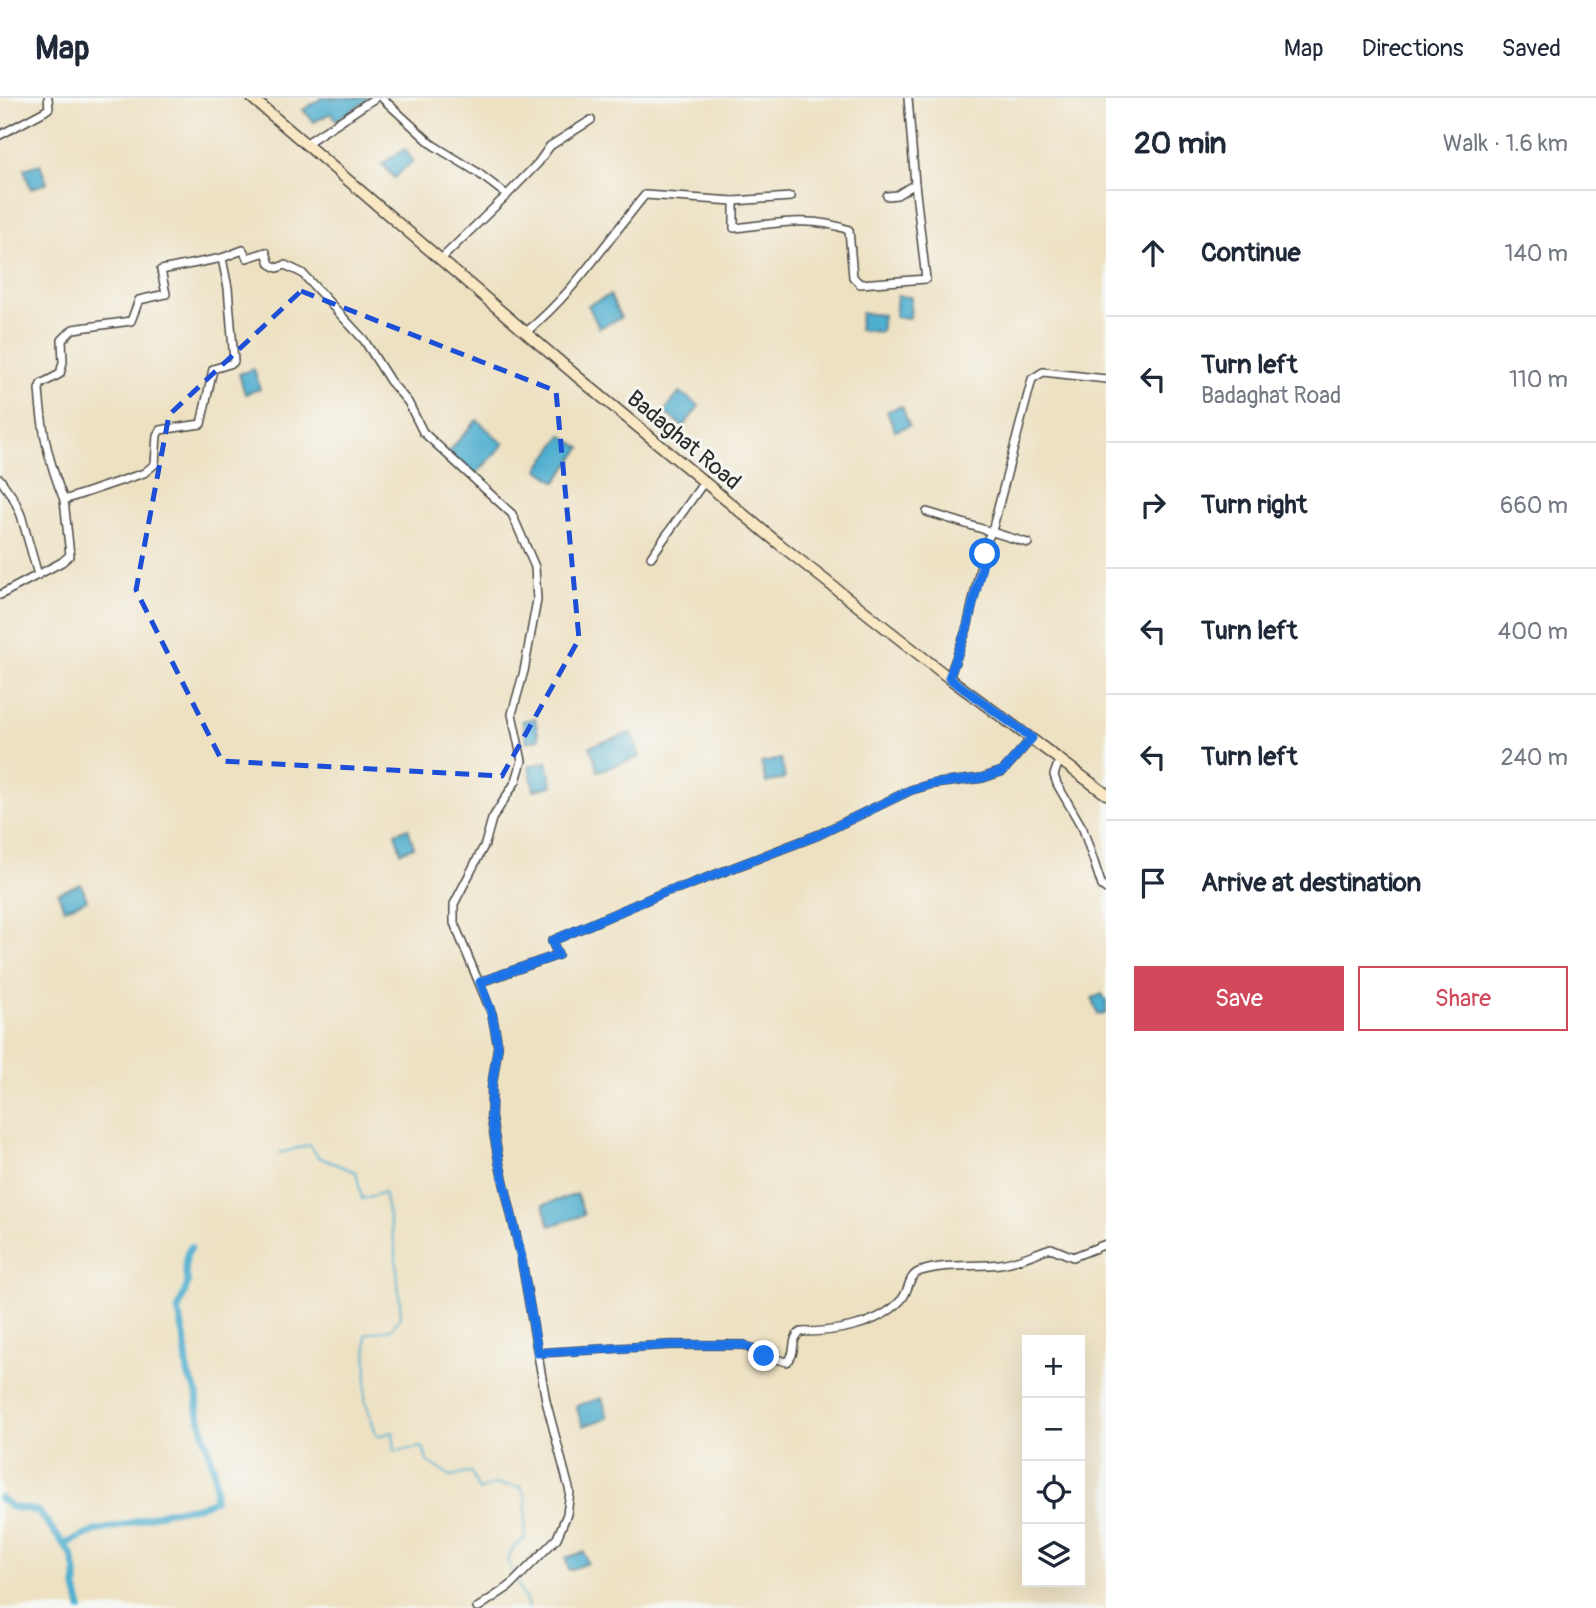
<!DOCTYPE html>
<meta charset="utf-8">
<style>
body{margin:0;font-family:Pangolin,sans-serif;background:#f2f2f3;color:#1f2937}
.controls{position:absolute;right:21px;bottom:21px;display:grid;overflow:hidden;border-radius:0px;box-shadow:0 7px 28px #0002}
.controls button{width:63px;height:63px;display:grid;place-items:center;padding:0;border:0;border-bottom:2px solid #e0e1e3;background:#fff;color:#1f2937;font:35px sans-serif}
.stop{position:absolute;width:21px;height:21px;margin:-16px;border:5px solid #1a73e8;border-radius:50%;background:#fff}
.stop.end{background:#1a73e8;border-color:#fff;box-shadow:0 2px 7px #0008}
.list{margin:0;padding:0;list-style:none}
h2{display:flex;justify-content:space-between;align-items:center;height:91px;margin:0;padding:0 28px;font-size:30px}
h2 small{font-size:23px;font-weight:400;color:#747a83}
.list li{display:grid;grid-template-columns:46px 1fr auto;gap:21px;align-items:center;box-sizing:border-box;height:126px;padding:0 28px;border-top:2px solid #e0e1e3}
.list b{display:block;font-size:26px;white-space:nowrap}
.list p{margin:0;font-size:23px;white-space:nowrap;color:#747a83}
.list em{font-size:23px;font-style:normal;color:#747a83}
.actions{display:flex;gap:14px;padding:21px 28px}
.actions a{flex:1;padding:16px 0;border:2px solid #d1495b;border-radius:0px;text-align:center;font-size:24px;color:#d1495b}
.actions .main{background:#d1495b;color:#fff}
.icon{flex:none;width:38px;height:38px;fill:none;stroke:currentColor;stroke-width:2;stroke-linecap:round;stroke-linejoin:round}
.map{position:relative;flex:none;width:1106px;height:1510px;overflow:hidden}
header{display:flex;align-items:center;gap:42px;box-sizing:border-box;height:98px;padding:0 35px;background:#fff;border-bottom:2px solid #e0e1e3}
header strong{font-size:33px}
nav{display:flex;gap:38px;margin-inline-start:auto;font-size:24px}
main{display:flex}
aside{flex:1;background:#fff}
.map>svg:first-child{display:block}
</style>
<header>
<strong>Map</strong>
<nav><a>Map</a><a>Directions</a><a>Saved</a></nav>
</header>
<main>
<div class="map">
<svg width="1106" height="1510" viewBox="0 0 1106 1510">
<rect width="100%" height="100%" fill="#f6f6f2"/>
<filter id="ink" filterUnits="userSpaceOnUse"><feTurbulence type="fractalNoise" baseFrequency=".0143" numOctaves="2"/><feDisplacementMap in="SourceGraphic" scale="14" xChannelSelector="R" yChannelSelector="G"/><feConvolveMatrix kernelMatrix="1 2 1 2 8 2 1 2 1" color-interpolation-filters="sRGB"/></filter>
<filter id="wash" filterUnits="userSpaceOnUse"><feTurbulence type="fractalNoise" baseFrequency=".00686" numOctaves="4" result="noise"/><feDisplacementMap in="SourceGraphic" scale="28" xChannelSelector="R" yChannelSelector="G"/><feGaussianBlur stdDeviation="1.57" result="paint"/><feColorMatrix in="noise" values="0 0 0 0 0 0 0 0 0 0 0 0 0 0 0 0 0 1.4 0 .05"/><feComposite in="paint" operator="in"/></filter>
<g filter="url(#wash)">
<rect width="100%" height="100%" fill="#ede1c2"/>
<g fill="#50afcf" stroke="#3e6d7d" stroke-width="2">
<path d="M322 0H370L336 22 331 15 314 24 303 12Z"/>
<path d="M405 51 413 63 394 80 382 66Z"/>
<path d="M40 66 47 85 31 91 24 71Z"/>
<path d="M610 197 621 220 599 230 588 207Z"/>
<path d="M897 198 911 199 910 220 895 219Z"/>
<path d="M861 215 883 217 881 234 859 232Z"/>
<path d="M254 271 260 291 245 296 239 276Z"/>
<path d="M680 294 699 308 683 329 664 314Z"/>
<path d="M902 308 909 328 895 333 887 313Z"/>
<path d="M477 322 504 346 474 378 448 354Z"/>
<path d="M562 337 581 350 556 384 538 371Z"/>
<path d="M535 620 539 641 527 644 522 623Z"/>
<path d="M632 635 640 659 598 673 590 648Z"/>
<path d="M781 661 785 680 766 685 761 665Z"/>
<path d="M547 664 552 688 534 692 529 668Z"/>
<path d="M408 730 414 749 401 754 395 735Z"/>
<path d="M81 786 87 802 64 811 58 795Z"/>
<path d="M1102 896 1106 902V915L1101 917 1098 916 1092 900Z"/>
<path d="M577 1096 584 1117 550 1128 543 1107Z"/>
<path d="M602 1300 608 1320 583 1328 576 1308Z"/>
<path d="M584 1454 588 1465 569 1472 565 1460Z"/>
</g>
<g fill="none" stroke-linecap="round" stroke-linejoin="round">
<g stroke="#50afcf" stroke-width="2">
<path d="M279 1055 310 1047 318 1059 356 1074 362 1101 384 1094 395 1148 401 1218 391 1231 366 1236 367 1272 365 1302 377 1338 393 1334 395 1353 423 1349 427 1363 451 1378 471 1374 479 1393 494 1386 521 1389 526 1400 525 1441 513 1450 507 1462 515 1479"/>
<path d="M517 1484 529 1510"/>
</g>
<g stroke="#50afcf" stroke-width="7">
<path d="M0 1400 11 1409 38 1413 72 1457 76 1474V1491L81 1510"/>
<path d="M65 1446 95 1433 116 1429 169 1413 197 1409 214 1402 216 1388 213 1368 198 1313 197 1294 188 1277 184 1237 178 1212 188 1185C184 1172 183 1160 191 1149"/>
</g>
</g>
</g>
<g filter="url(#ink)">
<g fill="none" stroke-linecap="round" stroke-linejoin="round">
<defs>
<g id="street">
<path d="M382 0 433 47 477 74 507 97 441 161"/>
<path d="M0 37 45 13 49 10 48 0"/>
<path d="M305 46 375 0"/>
<path d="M506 98 538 65 550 48 591 22"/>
<path d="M887 98 897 97 915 86 908 0"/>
<path d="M734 103V130C772 126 812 117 849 132L853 179 860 186 926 181 915 86"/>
<path d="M222 160 243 152 247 160 266 154 270 166 277 170 285 167 302 175 364 242 390 283 408 304 423 334 512 416 535 469 537 502 524 573 512 616 522 663 516 683 492 721 485 746 454 806V825L492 916 498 948 492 987 491 1019 499 1064 521 1158 546 1303 570 1394 567 1416 557 1440 510 1488 477 1510"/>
<path d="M526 234C573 196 606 144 645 97L734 103 791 99"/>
<path d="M0 381 14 401 21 417 38 477"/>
<path d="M927 414 1028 445"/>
<path d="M651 459 704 384"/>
<path d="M0 497 62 464 70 457 64 402 144 375 155 366 157 337 160 332 201 326 213 271 233 265 234 263 228 190 222 160 161 172 166 196 139 202 131 223 73 231 62 242 63 264 60 276 41 286 39 291C42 334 48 362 64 402"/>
<path d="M949 580 967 530 986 444 992 433 1032 281 1043 274 1106 281"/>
<path d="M1060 660 1054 677 1057 686 1083 731 1102 788 1106 791"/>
<path d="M480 884 558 857 552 843 667 793 686 788 818 737 911 692 932 686 982 680 1003 673 1032 640"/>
<path d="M538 1255 670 1247H744L764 1258 787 1264C798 1255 789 1241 801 1234 833 1234 878 1228 901 1202 910 1193 907 1177 921 1173 946 1165 974 1169 1000 1166 1017 1164 1035 1155 1051 1150L1073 1159 1106 1146"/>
</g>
<path id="secondary" d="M252 0 579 280 778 445 949 580 1106 696"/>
</defs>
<use href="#street" stroke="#484642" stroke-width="10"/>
<use href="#secondary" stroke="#484642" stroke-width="13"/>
<use href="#street" stroke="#fff" stroke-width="7"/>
<use href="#secondary" stroke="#fae7c3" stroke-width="10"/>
</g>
</g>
<g fill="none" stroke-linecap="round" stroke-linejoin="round" filter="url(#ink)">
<path stroke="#1a73e8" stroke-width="9" d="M764 1258 744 1247H670L538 1255 521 1158 499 1064 491 1018 492 987 498 948 492 916 480 884 558 857 552 843 667 793 686 788 818 737 911 692 932 686 982 680 1003 673 1032 640 949 580 967 530 985 456"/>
</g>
<path fill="none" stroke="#1d4ed8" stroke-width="5" stroke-dasharray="14 9" stroke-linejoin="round" d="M301 193 556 293 579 541 502 678 222 663 136 492 169 317Z"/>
<g text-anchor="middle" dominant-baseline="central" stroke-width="6" stroke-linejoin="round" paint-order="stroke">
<g font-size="23" fill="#2b2b2b" stroke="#f6f6f2">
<text transform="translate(684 342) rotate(40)">Badaghat Road</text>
</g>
</g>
</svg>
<div class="controls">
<button>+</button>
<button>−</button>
<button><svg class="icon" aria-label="locate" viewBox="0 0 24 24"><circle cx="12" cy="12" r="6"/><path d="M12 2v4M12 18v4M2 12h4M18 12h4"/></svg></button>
<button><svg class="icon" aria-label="layers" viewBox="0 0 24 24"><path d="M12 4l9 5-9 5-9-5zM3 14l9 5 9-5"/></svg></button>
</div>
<div class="stop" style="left:985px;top:456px"></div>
<div class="stop end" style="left:764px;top:1258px"></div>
</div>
<aside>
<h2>20 min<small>Walk · 1.6 km</small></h2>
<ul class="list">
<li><svg class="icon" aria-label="ahead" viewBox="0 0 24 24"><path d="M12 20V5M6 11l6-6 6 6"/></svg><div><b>Continue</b></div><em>140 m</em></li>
<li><svg class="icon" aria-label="left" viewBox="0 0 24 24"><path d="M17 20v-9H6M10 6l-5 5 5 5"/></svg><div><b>Turn left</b><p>Badaghat Road</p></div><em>110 m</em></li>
<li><svg class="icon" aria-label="right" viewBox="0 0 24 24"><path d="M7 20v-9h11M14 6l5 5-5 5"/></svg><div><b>Turn right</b></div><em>660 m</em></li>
<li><svg class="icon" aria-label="left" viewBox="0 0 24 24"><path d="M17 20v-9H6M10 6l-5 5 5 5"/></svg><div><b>Turn left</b></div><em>400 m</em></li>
<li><svg class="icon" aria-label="left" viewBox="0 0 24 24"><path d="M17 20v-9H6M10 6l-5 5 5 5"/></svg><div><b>Turn left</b></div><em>240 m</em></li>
<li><svg class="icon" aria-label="arrive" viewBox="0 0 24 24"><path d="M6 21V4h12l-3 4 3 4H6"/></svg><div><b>Arrive at destination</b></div></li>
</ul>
<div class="actions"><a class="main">Save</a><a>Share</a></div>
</aside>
</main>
